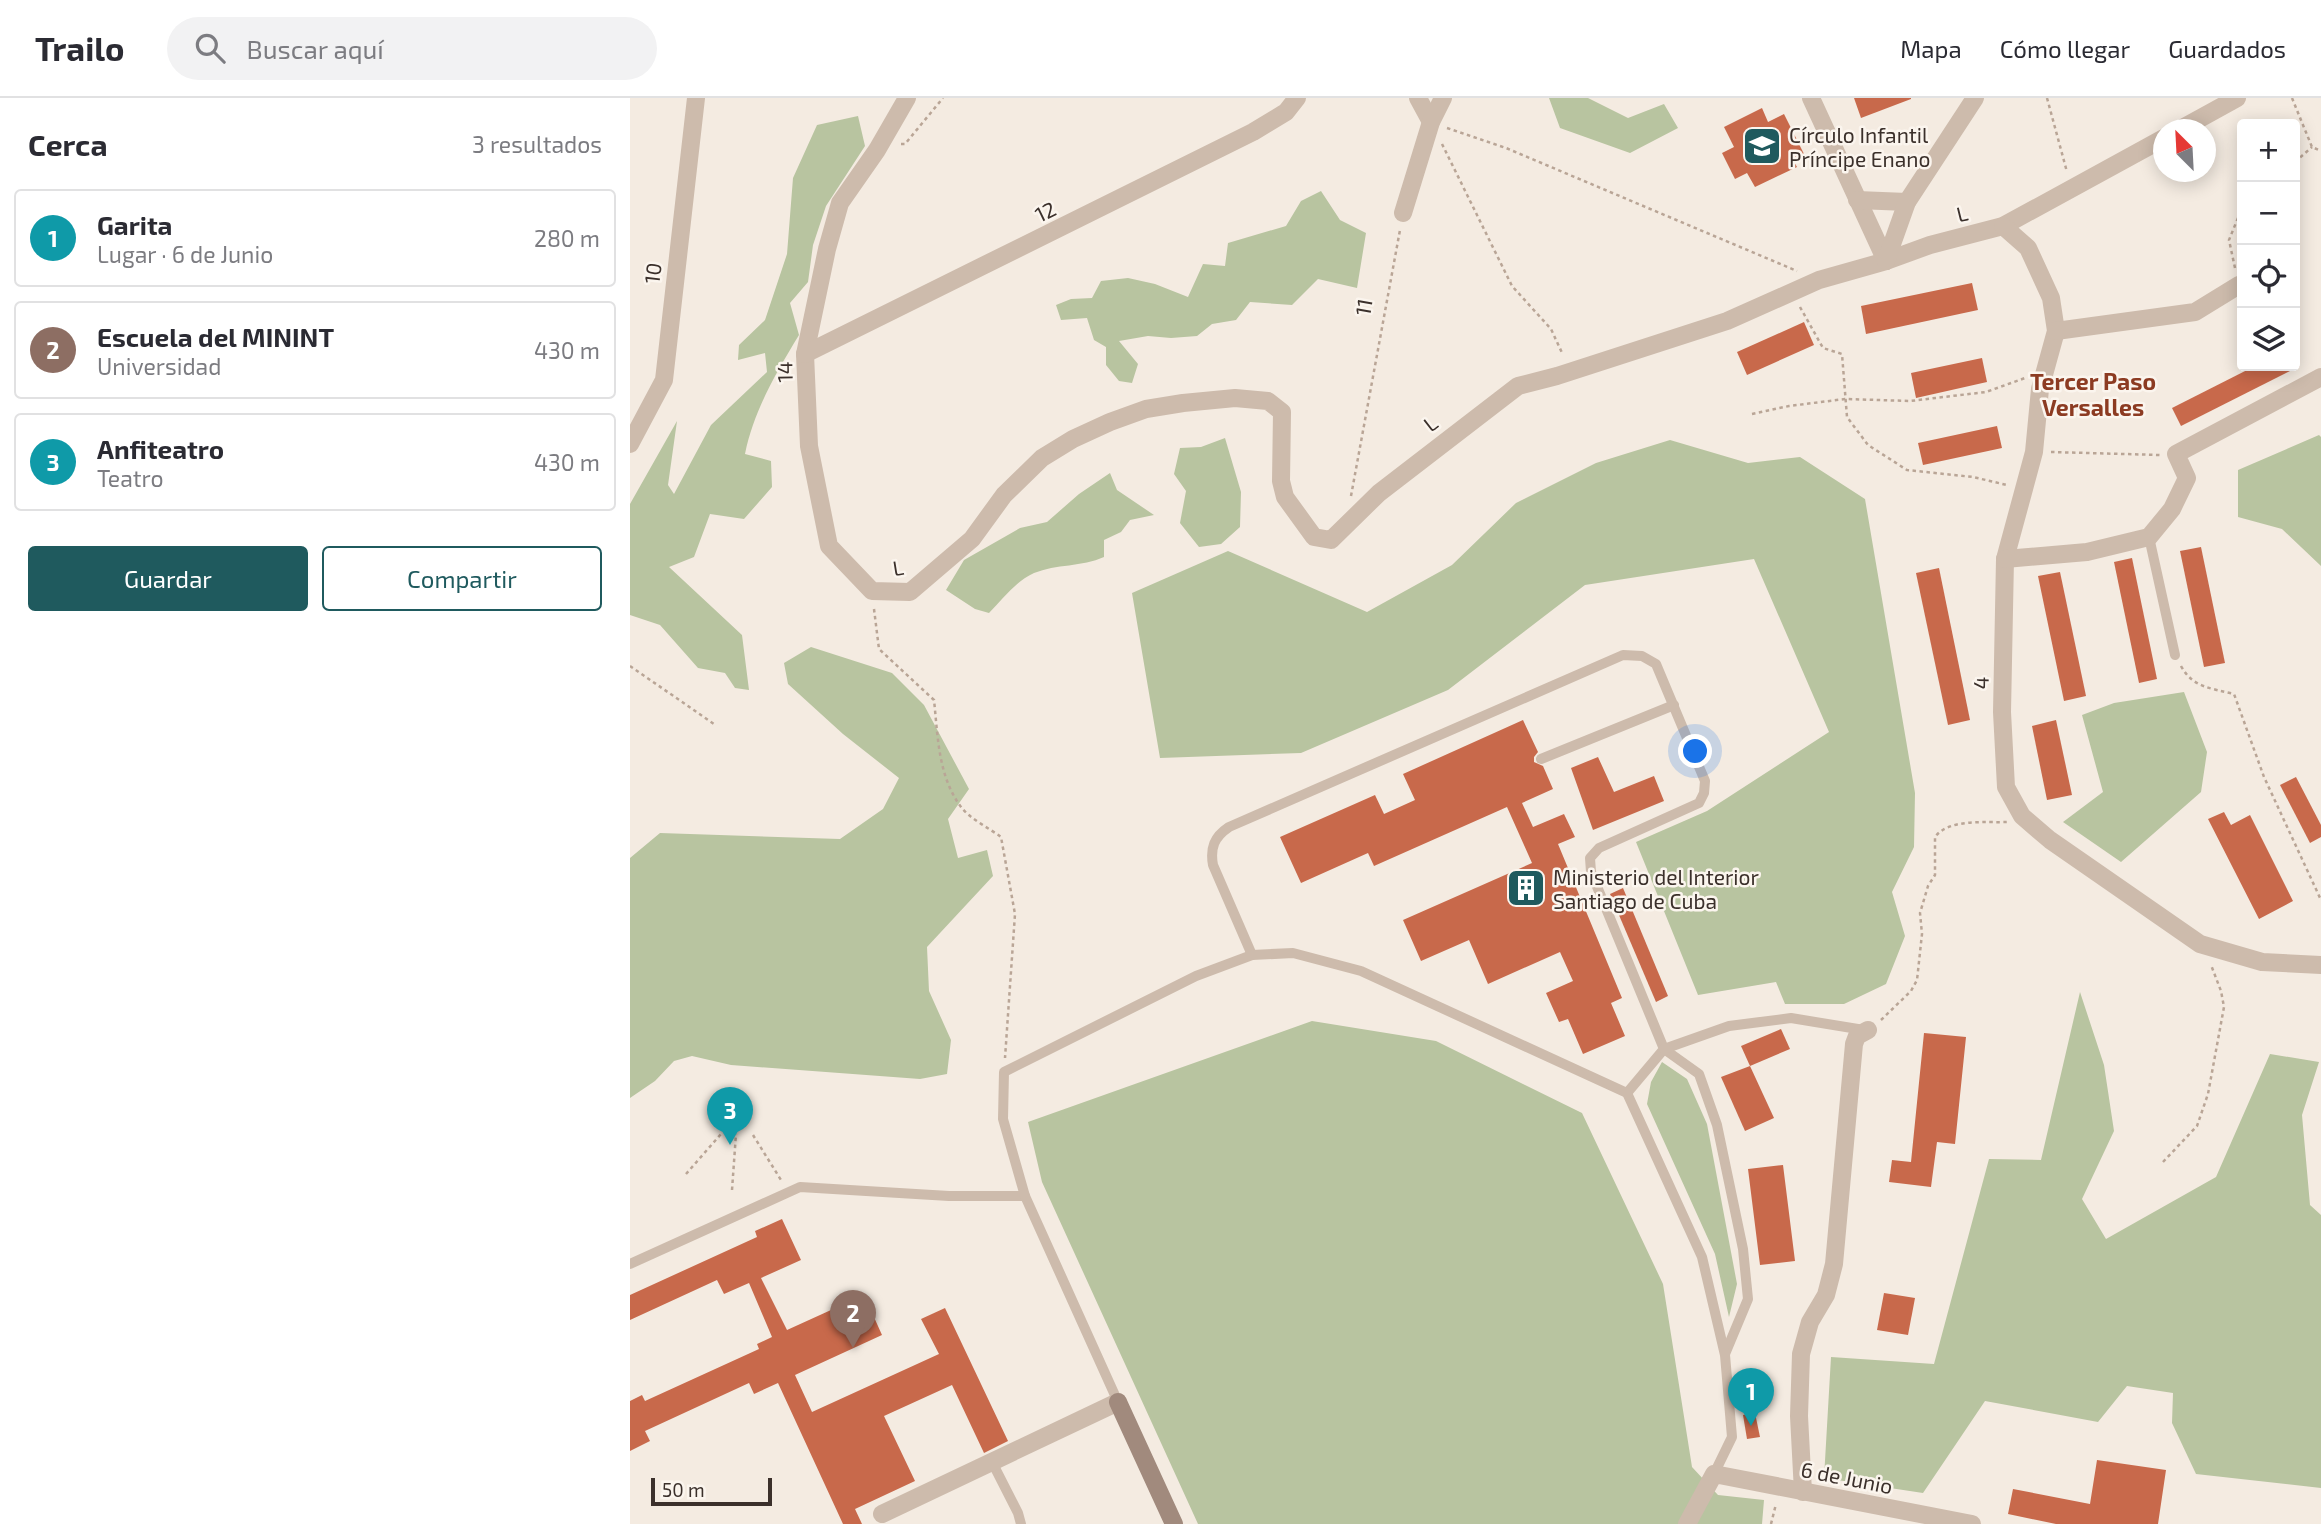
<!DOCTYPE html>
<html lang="es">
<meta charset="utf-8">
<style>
body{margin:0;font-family:"Exo 2",sans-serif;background:#f2f2f3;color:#2b2b33}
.controls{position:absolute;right:21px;top:21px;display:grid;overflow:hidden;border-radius:7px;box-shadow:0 4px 18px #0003}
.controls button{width:63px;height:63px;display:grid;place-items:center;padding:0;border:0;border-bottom:2px solid #e1e1e2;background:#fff;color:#2b2b33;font:35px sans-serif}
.compass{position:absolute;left:1523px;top:21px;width:63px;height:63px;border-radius:50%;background:#fff;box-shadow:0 4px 18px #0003;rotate:336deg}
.scale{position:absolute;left:21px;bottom:18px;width:121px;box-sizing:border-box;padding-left:7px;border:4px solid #3b302b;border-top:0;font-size:19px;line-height:24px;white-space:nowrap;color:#3b302b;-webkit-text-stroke:5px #fbf5ee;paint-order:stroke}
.you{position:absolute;left:1066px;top:654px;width:24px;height:24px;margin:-18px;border:5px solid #fff;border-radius:50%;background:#1a73e8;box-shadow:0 0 0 10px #1a73e833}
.badge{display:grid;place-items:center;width:46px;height:46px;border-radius:50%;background:#1f5a5e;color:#fff;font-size:23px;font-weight:700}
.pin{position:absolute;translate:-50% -58px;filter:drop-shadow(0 2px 4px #0008)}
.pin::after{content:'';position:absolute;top:37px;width:24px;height:21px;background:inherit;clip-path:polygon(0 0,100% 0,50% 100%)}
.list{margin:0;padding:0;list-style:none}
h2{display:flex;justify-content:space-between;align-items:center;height:91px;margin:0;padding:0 28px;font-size:30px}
h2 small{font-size:23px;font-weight:400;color:#7c7c81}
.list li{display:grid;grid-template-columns:46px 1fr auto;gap:21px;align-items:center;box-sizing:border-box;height:98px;margin:0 14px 14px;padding:0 14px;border:2px solid #e1e1e2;border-radius:7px}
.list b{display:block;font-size:26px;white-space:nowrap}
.list p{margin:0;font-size:23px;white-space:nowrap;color:#7c7c81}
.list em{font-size:23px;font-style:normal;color:#7c7c81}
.actions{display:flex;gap:14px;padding:21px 28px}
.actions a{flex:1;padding:16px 0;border:2px solid #1f5a5e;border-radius:7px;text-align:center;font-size:24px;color:#1f5a5e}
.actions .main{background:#1f5a5e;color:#fff}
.icon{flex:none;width:38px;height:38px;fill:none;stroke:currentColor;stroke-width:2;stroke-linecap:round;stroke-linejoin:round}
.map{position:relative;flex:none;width:1691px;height:1426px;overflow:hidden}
header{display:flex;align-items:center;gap:42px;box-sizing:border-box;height:98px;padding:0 35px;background:#fff;border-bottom:2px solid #e1e1e2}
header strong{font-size:33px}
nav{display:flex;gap:38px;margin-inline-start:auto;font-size:24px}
.search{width:490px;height:63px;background:#f2f2f3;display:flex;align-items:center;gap:18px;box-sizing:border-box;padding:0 24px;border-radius:38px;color:#7c7c81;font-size:26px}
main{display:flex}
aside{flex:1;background:#fff}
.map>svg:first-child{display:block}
</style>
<header>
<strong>Trailo</strong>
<div class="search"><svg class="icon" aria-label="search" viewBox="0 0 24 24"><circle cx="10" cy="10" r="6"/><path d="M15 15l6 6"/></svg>Buscar aquí</div>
<nav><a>Mapa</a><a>Cómo llegar</a><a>Guardados</a></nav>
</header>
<main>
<aside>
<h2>Cerca<small>3 resultados</small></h2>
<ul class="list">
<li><span class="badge" style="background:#0f9aa8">1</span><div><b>Garita</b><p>Lugar · 6 de Junio</p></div><em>280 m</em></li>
<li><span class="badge" style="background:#8d6e63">2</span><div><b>Escuela del MININT</b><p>Universidad</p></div><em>430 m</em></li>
<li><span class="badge" style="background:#0f9aa8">3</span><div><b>Anfiteatro</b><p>Teatro</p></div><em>430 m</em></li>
</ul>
<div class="actions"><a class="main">Guardar</a><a>Compartir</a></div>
</aside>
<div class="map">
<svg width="1691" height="1426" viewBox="0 0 1691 1426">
<rect width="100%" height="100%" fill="#f4ebe1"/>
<g fill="#b8c4a0">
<path d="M919 0H958L998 20 1034 6 1048 30 1000 55 930 30Z"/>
<path d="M228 18 235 48 196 108 183 147 178 184 160 205 169 237C146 275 124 312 115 356L141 363 142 389 114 421 80 416 64 459 39 469 112 537 119 592 105 590 95 575 68 570 30 527 0 517V406L47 323 38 387 44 396 81 327 137 274 135 255 108 262 109 247 135 222 157 156 163 80 187 27Z"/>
<path d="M691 93 710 122 736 135 727 190 688 181 662 207 620 204 606 222 582 226 567 238 541 240 518 238 489 243 508 266 502 285 489 283 476 267V249L464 242 457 220 431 222 426 207 441 201 462 200 471 183 498 180 525 186 558 199 573 166 595 168 598 145 656 128 671 103Z"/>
<path d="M1689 337 1691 339V468L1652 431 1608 419V372Z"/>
<path d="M595 340 611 394 610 429 591 446 569 449 550 425 556 393 544 376 550 350 571 349Z"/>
<path d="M1040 342 1118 365 1170 359 1235 401 1285 695 1284 749 1262 794 1275 838 1256 886 1214 906H1155L1146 884 1068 897 1006 744 1077 713 1199 634 1124 461 955 487 818 592 671 655 530 660 502 495 598 453 737 514 822 467 886 405 966 365Z"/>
<path d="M480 375 487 392 524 417 500 422 491 434 474 442V459C452 469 426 466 404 475 386 483 373 501 359 515L345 511 316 492 334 462 390 430 417 424 449 396Z"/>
<path d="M181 549 262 575 294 607 339 691 318 721 328 760 357 752 363 778 297 849 299 893 321 942 317 976 290 981 101 967 62 958 44 963 25 983 0 1000V760L30 735 210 741 253 711 269 680 213 636 158 586 154 565Z"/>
<path d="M1554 594 1577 654 1571 694 1491 764 1433 724 1473 694 1452 617 1484 605Z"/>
<path d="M1450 894 1474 967 1484 1033 1452 1101 1476 1141 1586 1079 1640 956 1689 964 1672 1017 1680 1107 1691 1117V1390L1566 1376 1542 1325 1543 1295 1497 1288 1468 1324 1355 1303 1293 1395 1194 1380 1201 1259 1304 1266 1359 1061 1411 1062Z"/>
<path d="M682 923 806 943 952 1015 1033 1186 1062 1369 1088 1397 1134 1402 1132 1426H568L412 1084 398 1024Z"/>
<path d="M1032 964 1057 981 1077 1026 1107 1186 1099 1219 1085 1156 1017 1006 1021 984Z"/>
</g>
<g fill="#c8694b">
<path d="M1224 0H1281V1L1231 20Z"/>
<path d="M1132 10 1138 24 1154 16 1174 56 1163 62 1167 69 1125 89 1117 75 1105 81 1092 55 1104 49 1094 29Z"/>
<path d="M1342 185 1348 212 1236 236 1231 208Z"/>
<path d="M1174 224 1184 247 1117 277 1107 254Z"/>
<path d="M1352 260 1357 284 1286 300 1281 275Z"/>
<path d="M1625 268H1670L1551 328 1542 310Z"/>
<path d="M1367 328 1372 350 1293 367 1288 345Z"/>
<path d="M1571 449 1595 565 1574 569 1550 453Z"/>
<path d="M1502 460 1527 581 1509 585 1484 464Z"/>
<path d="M1309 470 1340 622 1318 627 1286 475Z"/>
<path d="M1430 474 1456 598 1434 603 1408 478Z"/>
<path d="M893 622 908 654 904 659V664L913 668 923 691 892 705 903 729 934 716 945 739 928 746 992 900 981 905 995 938 953 956 938 921 929 924 916 895 943 883 930 854 858 886 839 842 791 863 773 822 902 765 877 709 744 768 738 755 671 785 650 739 745 697 754 716 785 702 773 676Z"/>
<path d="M1426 622 1442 697 1417 702 1402 628Z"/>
<path d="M968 659 984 694 1024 678 1034 703 963 732 941 670Z"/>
<path d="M1666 679 1691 727V739L1680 745 1650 687Z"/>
<path d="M1594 714 1601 727 1620 717 1663 803 1629 821 1578 721Z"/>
<path d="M993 790 1038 898 1026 904 980 796Z"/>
<path d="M1151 931 1160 951 1120 968 1111 948Z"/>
<path d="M1294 935 1336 939 1325 1046 1307 1044 1301 1089 1259 1084 1262 1062 1281 1064Z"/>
<path d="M1120 968 1144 1020 1115 1033 1091 979Z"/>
<path d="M1153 1067 1165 1163 1130 1167 1118 1071Z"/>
<path d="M152 1121 171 1162 131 1180 157 1232 234 1197 252 1237 165 1277 182 1314 309 1256 291 1221 315 1210 378 1343 354 1355 322 1287 254 1318 285 1383 225 1411 232 1426H213L148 1285 124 1296 119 1285 15 1333 20 1343 0 1353V1303L12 1297 15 1303 129 1251 127 1246 142 1239 119 1185 94 1196 87 1182 0 1222V1197L127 1139 125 1133Z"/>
<path d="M1254 1195 1285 1200 1278 1237 1247 1232Z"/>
<path d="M1125 1315 1130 1339 1117 1341 1113 1317Z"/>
<path d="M1467 1362 1536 1372 1528 1426H1426L1378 1416 1383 1391 1460 1406Z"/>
</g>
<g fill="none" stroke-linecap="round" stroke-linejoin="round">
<g stroke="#b9a596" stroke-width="2.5" stroke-dasharray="3.5 3.5" stroke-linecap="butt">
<path d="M1417 0 1437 74"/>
<path d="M1662 0 1682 49 1691 53"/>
<path d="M817 30 876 50 1167 173"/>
<path d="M271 46H275L313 0"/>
<path d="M812 46 882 188 921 231 933 257"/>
<path d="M1665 64 1682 49"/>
<path d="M1605 170 1599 142 1612 110"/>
<path d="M1170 209 1193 250 1212 256 1217 319 1238 347 1277 372 1343 379 1377 387"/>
<path d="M1122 316 1159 308 1215 301 1280 303 1356 294 1395 280"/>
<path d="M1421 354 1530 357"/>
<path d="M721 398 770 132"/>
<path d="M244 511 249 551 304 602C308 639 308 678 331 709 340 721 359 730 371 739L385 816 375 960"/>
<path d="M0 568 84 626"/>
<path d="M1551 568C1563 590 1581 590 1604 596L1634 679 1691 802"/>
<path d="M1251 922 1281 893 1287 882 1292 836 1290 815 1298 788 1305 777V739C1319 720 1356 725 1377 724"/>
<path d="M123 1037 151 1082"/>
<path d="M1533 1064 1567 1028 1578 996 1594 909 1591 893 1581 867"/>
<path d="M56 1076 91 1036"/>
<path d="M102 1092 106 1036"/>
<path d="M1141 1426 1146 1406"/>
</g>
<g stroke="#cdbbac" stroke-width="10">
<path d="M1519 439 1545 557"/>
<path d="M911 661 1044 607"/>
<path d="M622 857 583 767C580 750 584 739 599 729L993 557 1012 558 1026 566 1075 683 1074 695 1069 705 969 750 960 760 961 774 1034 951 997 995"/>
<path d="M1034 951 1069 976 1087 1027 1113 1151 1118 1201 1095 1256"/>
<path d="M1034 951 1099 928 1161 920 1234 932"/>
<path d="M0 1166 170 1089 319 1098H395"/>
<path d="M488 1304 395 1098 373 1021 374 974 566 878 622 857 663 855 731 873 997 995 1072 1159 1095 1257 1102 1339 1084 1376"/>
<path d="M362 1364 388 1415 391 1426"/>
</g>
<g stroke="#cdbbac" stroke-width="18">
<path d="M277 0 247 52 210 105 197 151 175 256 179 348 199 448 242 493 280 494 342 441 374 397 412 360 443 341 480 324 516 311 553 305 605 300 638 303 652 314 651 383 655 399 684 439 701 442 749 395 888 288 927 278 1097 223 1189 182 1256 163 1300 147 1373 128 1534 40"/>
<path d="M788 0 801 24"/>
<path d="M1181 0 1256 163"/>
<path d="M1549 32 1607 0"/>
<path d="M1227 102 1277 104"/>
<path d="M773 115 801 24 813 0"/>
<path d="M1373 128 1398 150 1421 200 1426 233 1410 291 1404 354 1375 461 1372 614 1376 689 1392 718 1420 742 1570 846 1632 864 1691 867"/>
<path d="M1256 163 1277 104 1345 0"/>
<path d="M1426 233 1565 214 1609 187"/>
<path d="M175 256 623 34 656 14 667 0"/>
<path d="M0 346 34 282 66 0"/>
<path d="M1375 461 1457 454 1519 439 1542 411 1557 380 1546 356 1691 279"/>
<path d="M1173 1394 1169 1318 1171 1256 1180 1224 1196 1197 1204 1166 1224 946 1227 938 1238 932"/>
<path d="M252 1416 488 1304"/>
<path d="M1057 1426 1084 1376 1342 1426"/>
</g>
<path stroke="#a18a7d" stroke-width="18" d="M488 1304 544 1426"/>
</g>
<defs>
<symbol id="school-square" viewBox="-11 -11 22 22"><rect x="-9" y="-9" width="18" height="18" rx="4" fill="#1f5a5e" stroke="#fbf5ee"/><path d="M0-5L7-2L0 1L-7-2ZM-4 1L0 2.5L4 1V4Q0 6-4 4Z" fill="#fff"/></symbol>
<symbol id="building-square" viewBox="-11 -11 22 22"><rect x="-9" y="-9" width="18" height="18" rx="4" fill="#1f5a5e" stroke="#fbf5ee"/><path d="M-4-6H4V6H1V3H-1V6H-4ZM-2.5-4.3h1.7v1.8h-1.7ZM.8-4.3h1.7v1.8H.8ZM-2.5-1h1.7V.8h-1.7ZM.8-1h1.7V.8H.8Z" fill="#fff"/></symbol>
</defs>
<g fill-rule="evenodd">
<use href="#school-square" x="1110" y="26" width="44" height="44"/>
<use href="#building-square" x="874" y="768" width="44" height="44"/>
</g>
<g text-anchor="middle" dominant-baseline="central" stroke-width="5" stroke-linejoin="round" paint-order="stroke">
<g font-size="21" fill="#3b302b" stroke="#fbf5ee" text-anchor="start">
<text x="1159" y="36">Círculo Infantil<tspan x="1159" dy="24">Príncipe Enano</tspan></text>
<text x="923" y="778">Ministerio del Interior<tspan x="923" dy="24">Santiago de Cuba</tspan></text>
</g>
<g font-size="21" fill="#3b302b" stroke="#fbf5ee">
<text transform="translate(415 113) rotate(-26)">12</text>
<text transform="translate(1332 115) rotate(-14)">L</text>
<text transform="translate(22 175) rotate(-83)">10</text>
<text transform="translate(733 209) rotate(-80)">11</text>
<text transform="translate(154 274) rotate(-91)">14</text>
<text transform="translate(800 325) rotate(-38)">L</text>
<text transform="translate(268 469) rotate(-9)">L</text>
<text transform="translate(1350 585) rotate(-89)">4</text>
<text transform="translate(1217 1379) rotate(11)">6 de Junio</text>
</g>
<g font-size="23" font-weight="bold" fill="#8c3b22" stroke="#fbf5ee">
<text x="1463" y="283">Tercer Paso<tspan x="1463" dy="26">Versalles</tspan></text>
</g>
</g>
</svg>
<div class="controls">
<button>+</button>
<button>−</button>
<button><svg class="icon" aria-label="locate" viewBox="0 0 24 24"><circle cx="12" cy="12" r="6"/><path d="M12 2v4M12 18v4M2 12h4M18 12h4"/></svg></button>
<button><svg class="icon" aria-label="layers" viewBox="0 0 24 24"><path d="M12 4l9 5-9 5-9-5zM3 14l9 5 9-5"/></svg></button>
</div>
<svg class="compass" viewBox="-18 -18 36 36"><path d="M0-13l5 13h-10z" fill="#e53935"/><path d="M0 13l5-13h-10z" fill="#7c7c81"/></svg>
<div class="scale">50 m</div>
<div class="you"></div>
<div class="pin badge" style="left:1121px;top:1328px;background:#0f9aa8">1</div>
<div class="pin badge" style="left:223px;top:1250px;background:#8d6e63">2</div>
<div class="pin badge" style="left:100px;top:1047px;background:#0f9aa8">3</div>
</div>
</main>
